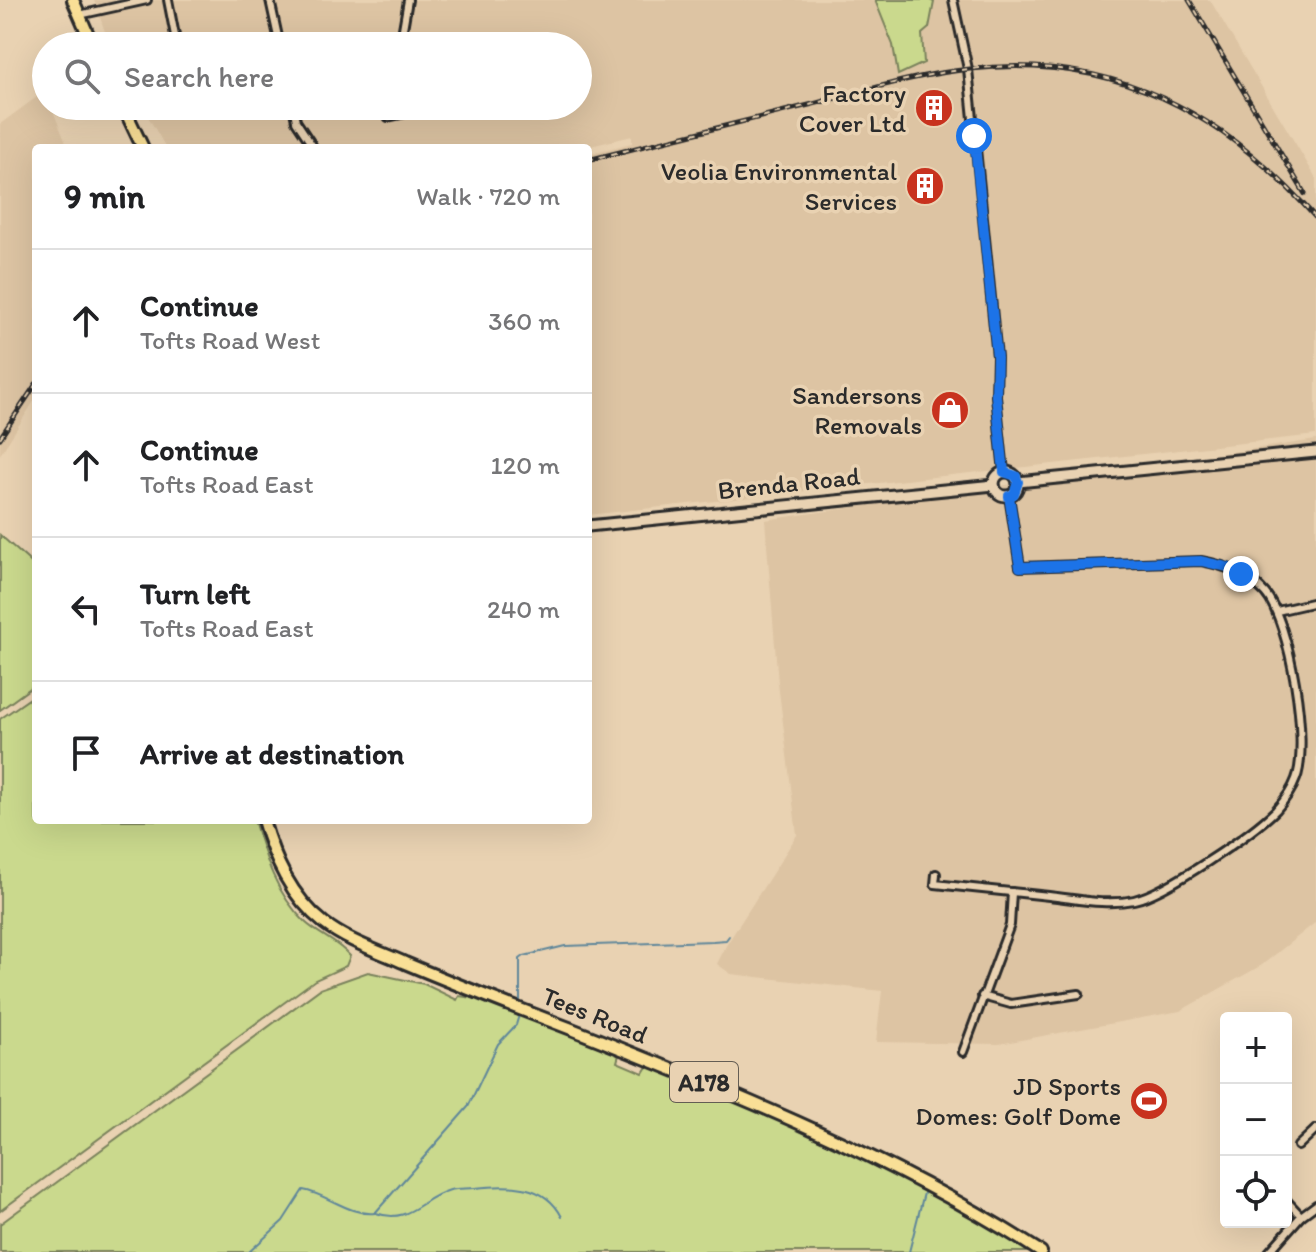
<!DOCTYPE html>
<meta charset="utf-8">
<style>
body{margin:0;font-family:Itim,sans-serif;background:#f6f6f6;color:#202124}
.controls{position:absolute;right:24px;bottom:24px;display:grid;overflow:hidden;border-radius:8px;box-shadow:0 8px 32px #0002}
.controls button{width:72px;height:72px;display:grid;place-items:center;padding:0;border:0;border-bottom:2px solid #e0e0e0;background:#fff;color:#202124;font:40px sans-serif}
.stop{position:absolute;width:24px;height:24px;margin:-18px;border:6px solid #1a73e8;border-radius:50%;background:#fff}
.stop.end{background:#1a73e8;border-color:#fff;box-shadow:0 2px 8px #0008}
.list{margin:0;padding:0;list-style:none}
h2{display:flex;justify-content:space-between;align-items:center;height:104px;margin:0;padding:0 32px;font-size:34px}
h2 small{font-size:26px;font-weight:400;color:#757577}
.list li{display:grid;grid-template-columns:52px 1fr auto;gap:24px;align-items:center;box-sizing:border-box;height:144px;padding:0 32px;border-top:2px solid #e0e0e0}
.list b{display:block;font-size:30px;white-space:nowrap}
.list p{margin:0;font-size:26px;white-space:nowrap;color:#757577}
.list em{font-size:26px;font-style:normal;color:#757577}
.icon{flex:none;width:44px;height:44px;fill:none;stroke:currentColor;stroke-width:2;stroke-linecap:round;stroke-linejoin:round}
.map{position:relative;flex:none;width:1316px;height:1252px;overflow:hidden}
.search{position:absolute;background:#fff;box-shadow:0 8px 32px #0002;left:32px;top:32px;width:560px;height:88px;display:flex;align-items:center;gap:20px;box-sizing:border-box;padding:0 28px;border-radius:44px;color:#757577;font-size:30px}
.panel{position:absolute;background:#fff;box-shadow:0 8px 32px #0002;left:32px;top:144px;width:560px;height:680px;border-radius:8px}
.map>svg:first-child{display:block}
</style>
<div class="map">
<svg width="1316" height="1252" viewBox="0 0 1316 1252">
<rect width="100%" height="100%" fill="#e9d2b2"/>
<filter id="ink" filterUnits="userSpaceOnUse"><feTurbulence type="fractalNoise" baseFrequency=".0125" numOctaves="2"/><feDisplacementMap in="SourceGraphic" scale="16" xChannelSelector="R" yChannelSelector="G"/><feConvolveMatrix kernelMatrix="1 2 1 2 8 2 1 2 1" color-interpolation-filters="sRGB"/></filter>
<g filter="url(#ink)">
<g fill="#ddc4a3">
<path d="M94 0H1210L1316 178V435L588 515V154L632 143V136L582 148H166L142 106H578V46H110Z"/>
<path d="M45 91 46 106H51L68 148H36V398L0 455V124Z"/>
<path d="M1316 440V922L1262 965 1180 1011 999 1044 876 1042 882 991 731 974 717 964 727 944 797 835 778 683 765 520Z"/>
</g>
<g fill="#cad98d" stroke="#7a825c" stroke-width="2">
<path d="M875 0H930L934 2 929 28 922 34 924 63 898 75 893 45Z"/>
<path d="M0 535 36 567V684L0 710Z"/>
<path d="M36 694V820H254C265 857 276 894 305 922 319 935 337 941 350 956L346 966 315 980 0 1211V719Z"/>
<path d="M368 972 424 984 457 1000 459 996 488 1000 620 1051 617 1062 643 1073 648 1065H653L817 1134 951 1204 1031 1252H0V1224L320 989Z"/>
</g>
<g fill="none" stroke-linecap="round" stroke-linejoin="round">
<g stroke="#60879a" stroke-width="2">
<path d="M520 1001V959L524 956 565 946 713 941 726 940 729 936"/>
<path d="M376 1213C409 1225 421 1198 450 1190 458 1188 467 1189 475 1188 508 1184 545 1183 562 1217"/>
<path d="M249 1252 283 1221 303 1190C327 1194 350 1216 375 1213L468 1107 498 1044 516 1025 519 1015"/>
<path d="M909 1252 924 1193"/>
</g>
<defs>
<g id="minor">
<path d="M168 0 177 46"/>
<path d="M270 0 280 46"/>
<path d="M953 0 968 69 997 357 996 396 1004 472"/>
<path d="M79 15 147 0"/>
<path d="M400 46 408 0"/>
<path d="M293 106 296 121 312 145"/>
<path d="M388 117 423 109"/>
<path d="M1277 611 1316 602"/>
<path d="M936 874 935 884C973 888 1011 892 1049 896 1077 899 1106 906 1134 900 1166 893 1252 834 1276 810 1284 801 1292 790 1296 779 1310 744 1290 621 1265 593 1248 574 1225 565 1201 561L1020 567 1009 496"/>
<path d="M982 996 1011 1004 1079 994"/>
<path d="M963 1052 1010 925 1012 892"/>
<path d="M1298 1146 1316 1129"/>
<path d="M1286 1200 1301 1216"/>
<path d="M1269 1252 1301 1216 1316 1205"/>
</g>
<g id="secondary">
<circle cx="1006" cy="484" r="12"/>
<path d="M1018 482 1316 452"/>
<path d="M588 526 994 485"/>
</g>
<g id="primary">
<path d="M73 0 93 46"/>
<path d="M123 106 143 148"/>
<path d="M263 820C274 859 291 897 324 923 347 941 378 951 405 963 460 986 514 1007 569 1028 731 1092 894 1157 1041 1252"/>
</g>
</defs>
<use href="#minor" stroke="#2b2b2b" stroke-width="12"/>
<use href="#secondary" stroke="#2b2b2b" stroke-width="15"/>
<use href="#primary" stroke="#2b2b2b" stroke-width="16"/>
<use href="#minor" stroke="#e9d2b2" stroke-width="6"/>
<use href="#secondary" stroke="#e9d2b2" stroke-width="9"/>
<use href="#primary" stroke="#f9df96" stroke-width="10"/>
<defs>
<g id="rail">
<path d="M1189 0 1305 194"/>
<path d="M588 160C664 141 741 122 817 103 867 90 919 74 970 69 1114 53 1223 112 1316 218"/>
<path d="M0 438 36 384"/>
</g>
</defs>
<use href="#rail" stroke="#2b2b2b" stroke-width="5"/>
<use href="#rail" stroke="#e9d2b2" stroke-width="2" stroke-dasharray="6" stroke-linecap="butt"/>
</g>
</g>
<g fill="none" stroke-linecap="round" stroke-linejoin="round" filter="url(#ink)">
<path stroke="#1a73e8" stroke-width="10" d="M974 136 997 357 996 396 1004 472 1016 476 1018 482 1014 494 1009 496 1020 567 1201 561 1227 567 1241 574"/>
</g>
<defs>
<symbol id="building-disc" viewBox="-11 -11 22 22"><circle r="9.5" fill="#c8321e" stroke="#e9d2b2"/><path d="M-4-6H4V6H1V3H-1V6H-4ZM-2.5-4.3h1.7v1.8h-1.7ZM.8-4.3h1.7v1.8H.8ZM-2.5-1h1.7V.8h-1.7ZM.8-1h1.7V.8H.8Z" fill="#fff"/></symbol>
<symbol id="shop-disc" viewBox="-11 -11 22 22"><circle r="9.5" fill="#c8321e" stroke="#e9d2b2"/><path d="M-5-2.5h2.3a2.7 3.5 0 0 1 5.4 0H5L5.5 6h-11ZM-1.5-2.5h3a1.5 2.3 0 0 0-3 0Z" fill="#fff"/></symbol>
<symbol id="stadium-disc" viewBox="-11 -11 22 22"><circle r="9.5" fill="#c8321e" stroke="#e9d2b2"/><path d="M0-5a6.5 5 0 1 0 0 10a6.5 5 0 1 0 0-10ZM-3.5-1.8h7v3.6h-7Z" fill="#fff"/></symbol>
</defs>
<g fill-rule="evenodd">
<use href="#building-disc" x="912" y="86" width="44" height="44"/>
<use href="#building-disc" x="903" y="164" width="44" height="44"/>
<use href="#shop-disc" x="928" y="388" width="44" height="44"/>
<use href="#stadium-disc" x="1127" y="1079" width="44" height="44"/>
</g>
<g text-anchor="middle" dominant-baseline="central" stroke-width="7" stroke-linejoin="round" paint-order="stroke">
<rect fill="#e9d2b2" stroke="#645d54" stroke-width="2" x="670" y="1062" width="68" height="40" rx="6"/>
<g font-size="24" font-weight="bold" fill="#2b2b2b">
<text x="704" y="1082">A178</text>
</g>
<g font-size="26" fill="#2b2b2b" stroke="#e9d2b2" text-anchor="end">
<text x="906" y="93">Factory<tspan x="906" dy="30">Cover Ltd</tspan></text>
<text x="897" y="171">Veolia Environmental<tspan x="897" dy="30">Services</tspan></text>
<text x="922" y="395">Sandersons<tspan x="922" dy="30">Removals</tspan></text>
<text x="1121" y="1086">JD Sports<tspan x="1121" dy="30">Domes: Golf Dome</tspan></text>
</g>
<g font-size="26" fill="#2b2b2b" stroke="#e9d2b2">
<text transform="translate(789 483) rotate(-6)">Brenda Road</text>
<text transform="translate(595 1015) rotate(22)">Tees Road</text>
</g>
</g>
</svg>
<div class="controls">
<button>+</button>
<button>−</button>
<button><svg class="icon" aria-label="locate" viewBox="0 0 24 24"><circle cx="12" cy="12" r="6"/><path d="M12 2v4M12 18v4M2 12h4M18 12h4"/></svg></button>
</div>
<div class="stop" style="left:974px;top:136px"></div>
<div class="stop end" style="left:1241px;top:574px"></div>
<div class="search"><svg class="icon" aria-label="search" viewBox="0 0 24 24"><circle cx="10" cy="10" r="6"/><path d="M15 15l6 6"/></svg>Search here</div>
<section class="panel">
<h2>9 min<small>Walk · 720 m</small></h2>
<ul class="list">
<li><svg class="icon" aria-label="ahead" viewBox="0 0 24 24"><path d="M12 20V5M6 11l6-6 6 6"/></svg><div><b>Continue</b><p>Tofts Road West</p></div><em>360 m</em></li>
<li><svg class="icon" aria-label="ahead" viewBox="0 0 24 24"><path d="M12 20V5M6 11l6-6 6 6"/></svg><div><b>Continue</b><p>Tofts Road East</p></div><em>120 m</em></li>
<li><svg class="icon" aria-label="left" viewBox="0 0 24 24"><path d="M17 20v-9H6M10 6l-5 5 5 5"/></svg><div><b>Turn left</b><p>Tofts Road East</p></div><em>240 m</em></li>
<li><svg class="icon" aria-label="arrive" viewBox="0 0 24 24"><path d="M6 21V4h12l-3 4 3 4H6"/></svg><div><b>Arrive at destination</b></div></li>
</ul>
</section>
</div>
